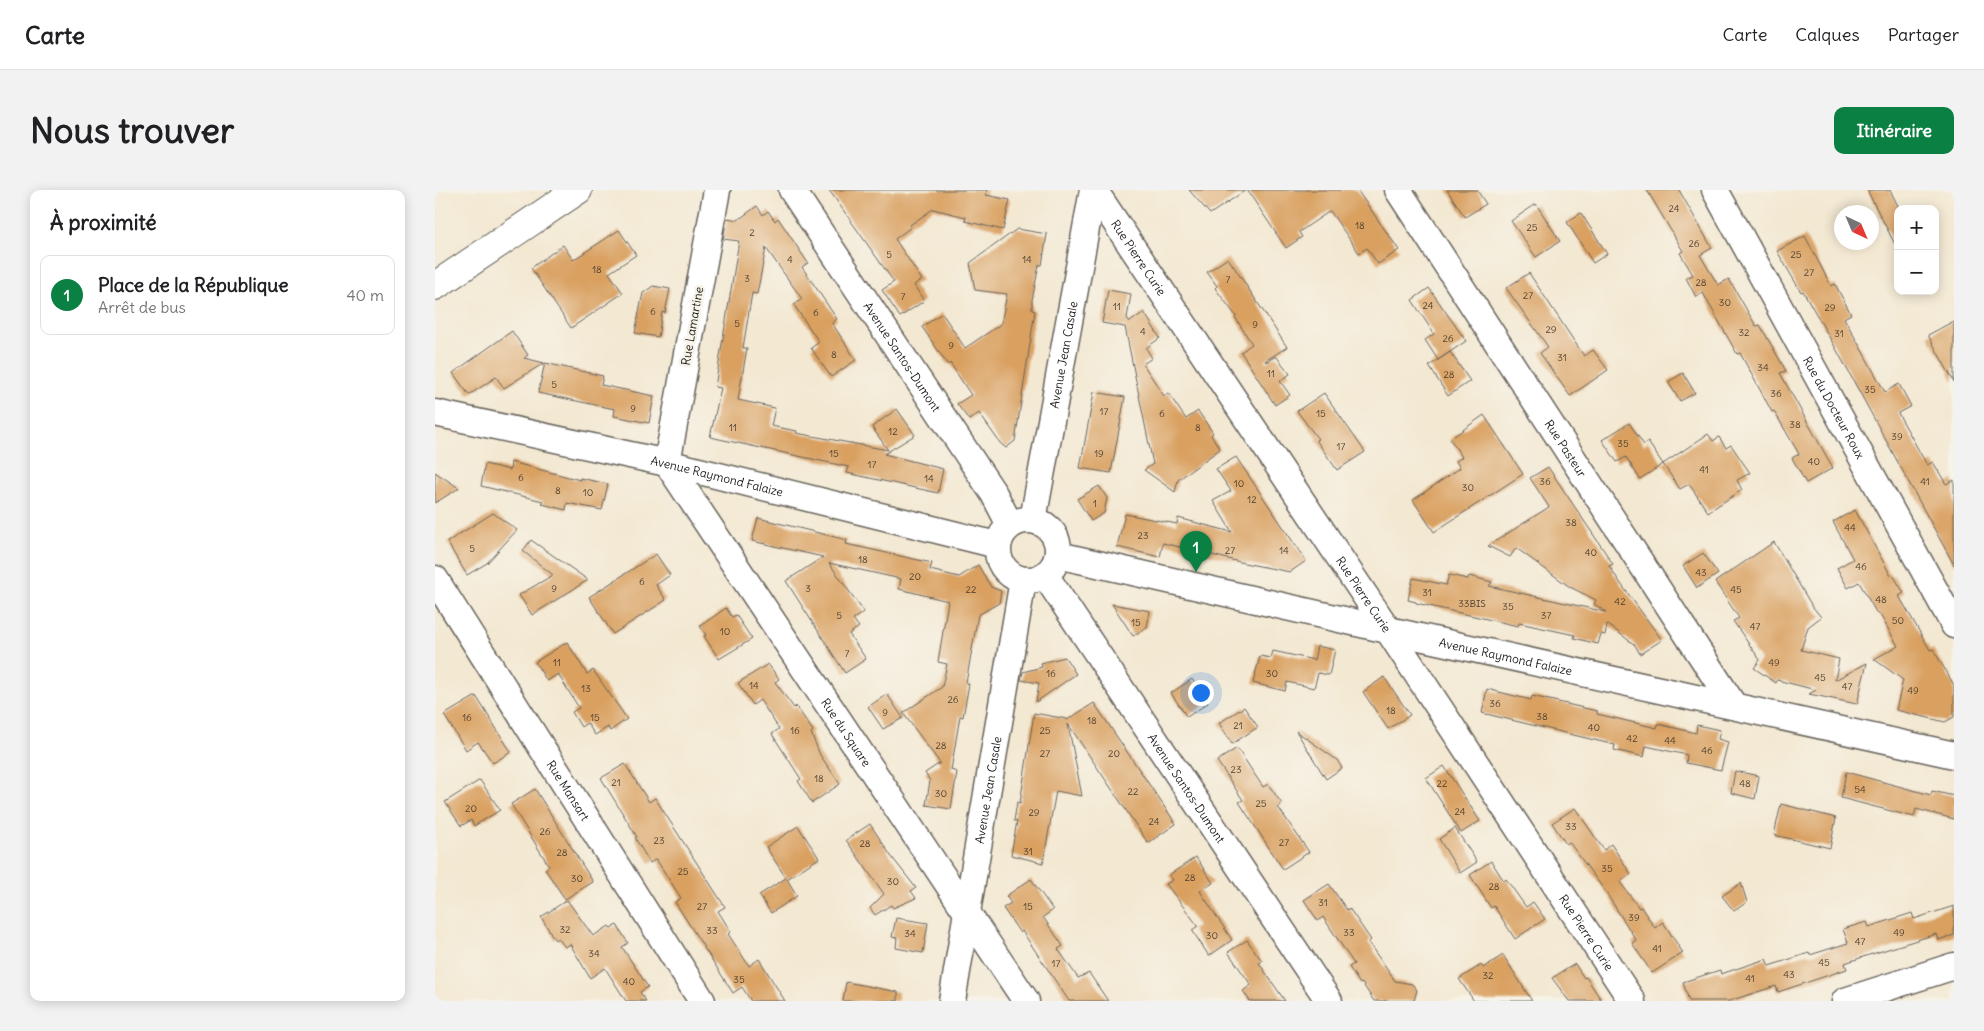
<!DOCTYPE html>
<html lang="fr">
<meta charset="utf-8">
<style>
body{margin:0;font-family:Delius,sans-serif;background:#f2f2f2;color:#202124}
.controls{position:absolute;right:15px;top:15px;display:grid;overflow:hidden;border-radius:10px;box-shadow:0 2px 12px #0003}
.controls button{width:45px;height:45px;display:grid;place-items:center;padding:0;border:0;border-bottom:1px solid #e0e0e0;background:#fff;color:#202124;font:25px sans-serif}
.compass{position:absolute;left:1399px;top:15px;width:45px;height:45px;border-radius:50%;background:#fff;box-shadow:0 2px 12px #0003;rotate:136deg}
.you{position:absolute;left:765px;top:502px;width:18px;height:18px;margin:-12px;border:4px solid #fff;border-radius:50%;background:#1a73e8;box-shadow:0 0 0 8px #1a73e833}
.badge{display:grid;place-items:center;width:32px;height:32px;border-radius:50%;background:#0b8043;color:#fff;font-size:16px;font-weight:700}
.pin{position:absolute;translate:-50% -41px;filter:drop-shadow(0 1px 2px #0008)}
.pin::after{content:'';position:absolute;top:26px;width:18px;height:15px;background:inherit;clip-path:polygon(0 0,100% 0,50% 100%)}
.list{margin:0;padding:0;list-style:none}
h2{display:flex;justify-content:space-between;align-items:center;height:65px;margin:0;padding:0 20px;font-size:21px}
h2 small{font-size:16px;font-weight:400;color:#757577}
.list li{display:grid;grid-template-columns:32px 1fr auto;gap:15px;align-items:center;box-sizing:border-box;height:80px;margin:0 10px 10px;padding:0 10px;border:1px solid #e0e0e0;border-radius:10px}
.list b{display:block;font-size:19px;white-space:nowrap}
.list p{margin:0;font-size:16px;white-space:nowrap;color:#757577}
.list em{font-size:16px;font-style:normal;color:#757577}
.map{position:relative;flex:none;width:1519px;height:811px;overflow:hidden;border-radius:10px}
header{display:flex;align-items:center;gap:30px;box-sizing:border-box;height:70px;padding:0 25px;background:#fff;border-bottom:1px solid #e0e0e0}
header strong{font-size:24px}
nav{display:flex;gap:28px;margin-inline-start:auto;font-size:18px}
.intro{display:flex;align-items:center;justify-content:space-between;box-sizing:border-box;height:120px;padding:0 30px}
h1{margin:0;font-size:35px}
.button{padding:12px 22px;border-radius:10px;background:#0b8043;color:#fff;font-size:18px;font-weight:700}
main{display:flex;gap:30px;padding:0 30px}
aside{flex:1;background:#fff;border-radius:10px;box-shadow:0 2px 12px #0003}
.map>svg:first-child{display:block}
</style>
<header>
<strong>Carte</strong>
<nav><a>Carte</a><a>Calques</a><a>Partager</a></nav>
</header>
<div class="intro"><h1>Nous trouver</h1><a class="button">Itinéraire</a></div>
<main>
<aside>
<h2>À proximité<small></small></h2>
<ul class="list">
<li><span class="badge">1</span><div><b>Place de la République</b><p>Arrêt de bus</p></div><em>40 m</em></li>
</ul>
</aside>
<div class="map">
<svg width="1519" height="811" viewBox="0 0 1519 811">
<rect width="100%" height="100%" fill="#f7f3e8"/>
<filter id="ink" filterUnits="userSpaceOnUse"><feTurbulence type="fractalNoise" baseFrequency=".02" numOctaves="2"/><feDisplacementMap in="SourceGraphic" scale="10" xChannelSelector="R" yChannelSelector="G"/><feConvolveMatrix kernelMatrix="1 2 1 2 8 2 1 2 1" color-interpolation-filters="sRGB"/></filter>
<filter id="wash" filterUnits="userSpaceOnUse"><feTurbulence type="fractalNoise" baseFrequency=".0096" numOctaves="4" result="noise"/><feDisplacementMap in="SourceGraphic" scale="20" xChannelSelector="R" yChannelSelector="G"/><feGaussianBlur stdDeviation="1.12" result="paint"/><feColorMatrix in="noise" values="0 0 0 0 0 0 0 0 0 0 0 0 0 0 0 0 0 1.4 0 .05"/><feComposite in="paint" operator="in"/></filter>
<g filter="url(#wash)">
<rect width="100%" height="100%" fill="#f3e8d2"/>
<g id="blocks">
<g fill="#d9a061">
<path d="M394 0H552L551 5 575 10 568 40 530 31 531 27 498 19 475 35 476 37 460 49 487 90 479 95 489 111 465 127 447 100 459 92Z"/>
<path d="M754 0H811L775 24Z"/>
<path d="M812 0H922L964 60 943 74 932 58 924 63 895 21 864 42 867 47 851 58Z"/>
<path d="M1012 0H1042L1051 14 1030 27Z"/>
<path d="M1212 0H1244L1277 58 1265 65 1283 95 1294 89 1321 136 1325 135 1351 181 1345 183 1398 278 1371 293 1357 268 1364 264 1339 221 1337 222 1305 163 1302 164 1268 103 1261 107 1251 88 1258 85 1245 63 1248 61Z"/>
<path d="M1432 0H1455L1463 16V60Z"/>
<path d="M1101 14 1125 51 1101 67 1076 31Z"/>
<path d="M322 16 328 25 333 21 340 31 343 28 373 73 367 77 402 129 397 133 421 170 396 187 376 158 384 152 359 115 367 109 331 58 322 104 317 103 308 158H312L303 210 340 218 336 236 362 241 361 243 453 260 437 237 462 219 480 245 449 264 508 279 503 303 412 283 414 277 275 247 286 198 280 197 304 51 288 49 292 28 303 30Z"/>
<path d="M1146 23 1172 64 1158 73 1132 32Z"/>
<path d="M582 39 612 44 607 75H604L597 110V120L600 121 580 251 571 258 565 253 544 223 534 230 522 214 536 205 515 173 513 175 487 137 507 123 530 158 566 134 572 104 540 100 535 73Z"/>
<path d="M184 40 201 65 174 83 188 103 136 138 96 78 128 55 138 70Z"/>
<path d="M1370 46 1396 96 1400 94 1416 124 1409 128 1450 202 1464 194 1476 216 1463 223 1492 275 1498 272 1511 294 1519 290V375L1400 157 1368 101 1366 102 1342 61Z"/>
<path d="M793 68 852 157 830 171 831 172 841 166 855 184 845 191 855 205 840 215 806 162 817 154 800 127 801 126 780 98 782 96 772 82Z"/>
<path d="M1094 83 1149 166 1158 160 1173 180 1135 206 1105 163 1113 157 1071 98Z"/>
<path d="M218 96 235 99 230 123 227 122 223 147 200 143 208 103Z"/>
<path d="M994 98 1031 151 1003 170 990 150 999 144 977 110Z"/>
<path d="M673 100 696 104 692 128 695 132 709 122 725 148 711 158 717 168 708 174 729 206 733 203 751 229 763 221 778 243 776 245 785 259 743 290 740 302 709 280 718 274 690 137 667 133Z"/>
<path d="M1519 131V192L1493 145Z"/>
<path d="M77 141 93 165 89 168 109 173 69 198 61 187 34 205 18 183Z"/>
<path d="M1015 162 1035 191 1013 206 994 176Z"/>
<path d="M110 173 168 186 166 195 219 206 214 233 179 226 180 219 103 203Z"/>
<path d="M1248 183 1260 203 1245 211 1233 192Z"/>
<path d="M659 202 690 207 676 283 645 278Z"/>
<path d="M889 203 930 262 902 280 881 250 883 249 862 221Z"/>
<path d="M1049 225 1088 284 999 342 978 310 1025 278 1021 271 1027 267 1015 249Z"/>
<path d="M1194 233 1209 255 1213 252 1228 274 1205 289 1191 267 1182 272 1167 250Z"/>
<path d="M1273 244 1278 251 1284 247 1291 258 1296 255 1315 283 1302 290 1307 300 1273 322 1254 294 1245 299 1228 274Z"/>
<path d="M801 267 871 371 855 382 809 373 728 353 725 367 682 357 690 324 742 334 743 328 797 342 778 311 796 301 781 279Z"/>
<path d="M76 272 145 290V288L173 294 167 320 132 313 131 320 107 314 108 311 46 296 50 274 75 280Z"/>
<path d="M1113 277 1178 374 1174 376 1186 394 1227 450 1205 464 1200 455 1172 434 1170 445 1166 444 1163 454 1139 448 1140 445 1084 433 1083 436 981 413V412L973 410 978 388 1011 395 1014 385 1033 389 1034 386 1057 392 1054 396 1171 422 1159 414 1161 410 1135 397 1081 358 1075 367 1053 356 1114 317 1095 288Z"/>
<path d="M0 282 24 298 0 313Z"/>
<path d="M664 296 672 308 669 323 656 331 642 309Z"/>
<path d="M1420 320 1456 386 1458 385 1469 403 1464 406 1495 460 1498 459 1519 495V527L1510 532 1461 520 1468 490 1439 469 1463 456 1444 423 1442 424 1424 392 1413 398 1402 378 1418 369 1398 332Z"/>
<path d="M58 323 82 340 52 373 32 385 12 352Z"/>
<path d="M323 328 412 350 411 354 497 373 495 380 524 387 543 375 556 397 566 401 564 413 543 425 531 493 534 494 528 527 525 526 516 580 522 582 516 619 491 615 495 591 490 583 505 573 468 523 507 497 512 474 503 472 513 411 464 399 466 389 394 373 429 422 418 429 424 437 414 444 431 469 410 483 351 391 388 367 317 351Z"/>
<path d="M96 350 153 390 97 425 84 405 118 385 88 361Z"/>
<path d="M1339 352 1377 416 1386 427 1373 437 1366 460 1404 469 1400 490 1432 473 1422 514 1374 504 1381 500 1342 490 1341 493 1319 478 1325 470 1298 431 1304 428 1280 392Z"/>
<path d="M1268 363 1283 384 1262 398 1248 376Z"/>
<path d="M221 364 235 385 221 395 231 410 178 444 154 407Z"/>
<path d="M677 414 715 421 712 437 698 446Z"/>
<path d="M291 418 297 427 301 425 317 449 284 469 269 446 271 445 265 436Z"/>
<path d="M132 452 152 484 158 480 192 529 175 541 173 537 160 545 152 533 146 537 137 522 144 518 123 484 112 491 100 472Z"/>
<path d="M882 456 900 460 894 485 883 483 879 498 852 492 850 501 818 493 825 466 836 468 838 461 879 470Z"/>
<path d="M630 467 641 484 601 512 604 493 586 490 588 482 607 477 606 473Z"/>
<path d="M333 474 344 489 340 492 359 518 361 516 378 541 376 543 385 565 405 594 377 613 363 591 366 589 337 544 344 539 325 510 318 515 303 493Z"/>
<path d="M949 487 975 525 953 539 928 502Z"/>
<path d="M757 489 773 513 752 527 736 503Z"/>
<path d="M1052 499 1096 510 1097 506 1162 521V524L1222 538 1223 534 1261 543 1262 535 1285 540 1283 549 1293 552 1286 580 1251 573 1252 565 1211 556 1209 567 1179 560 1180 555 1047 523Z"/>
<path d="M452 504 468 528 448 539 433 517Z"/>
<path d="M41 506 76 562 58 573 43 552 31 560 9 525Z"/>
<path d="M659 513 741 634 713 653 633 534 647 606 621 601 608 673 576 665 582 631H579L582 612 585 613 599 523 632 529V530Z"/>
<path d="M809 517 823 537 797 554 784 533Z"/>
<path d="M861 541 902 570 907 578 891 589Z"/>
<path d="M802 558 828 597 833 594 847 614 843 617 874 662 848 679 804 612 808 610 782 571Z"/>
<path d="M190 574 214 612 220 608 290 717 283 721 296 742 293 744 314 776 324 769 350 811H316L307 797 298 803 240 712 246 708 221 669 215 673 200 648 202 647 166 588Z"/>
<path d="M1009 576 1045 631 1026 643 991 588Z"/>
<path d="M1300 581 1324 586 1320 609 1296 603Z"/>
<path d="M1411 582 1496 605 1497 601 1519 606V629L1481 619 1479 627 1406 608Z"/>
<path d="M45 590 65 620 39 636 36 630 26 636 10 612Z"/>
<path d="M100 599 158 692 130 709 110 679 114 676 76 614Z"/>
<path d="M1346 614 1401 628 1395 658 1339 645Z"/>
<path d="M1140 618 1169 660 1176 654 1196 684 1185 692 1204 718 1206 717 1220 738 1228 732 1248 763 1217 783 1197 753 1201 750 1170 701 1134 652 1131 654 1117 633Z"/>
<path d="M435 634 456 666 481 698 476 701 481 708 458 718 456 715 440 725 435 718 449 704 411 650Z"/>
<path d="M363 636 384 668 352 689 362 706 336 723 324 705 351 688 331 657Z"/>
<path d="M1020 638 1042 672 1025 683 1004 649Z"/>
<path d="M761 667 778 693 765 701 797 750 774 766 757 740 763 736 731 694 738 690 734 685Z"/>
<path d="M1056 671 1069 691 1071 689 1091 717 1098 712 1110 729 1080 749 1059 716 1056 718 1035 685Z"/>
<path d="M596 689 618 720 608 727 628 756 623 759 643 788 654 783 673 811H634L587 741 585 743 568 718 576 713 571 706Z"/>
<path d="M1306 693 1312 712 1299 721 1287 706Z"/>
<path d="M894 694 912 720 914 718 936 750 933 752 960 791 977 794 982 800 979 811H939L927 793 925 794 914 777 919 774 888 727 883 731 869 710Z"/>
<path d="M132 710 158 746 174 736 176 738 182 735 193 753 187 757 213 797 205 802 211 811H191L170 778 155 788 135 754 130 757 123 748 120 750 106 727Z"/>
<path d="M1519 716V745L1503 750 1501 744 1434 765 1410 773 1412 779 1343 802 1341 796 1294 811H1254L1248 792 1285 780 1286 784 1331 769 1334 776 1374 763 1375 765 1413 753 1408 739 1432 732 1434 737 1477 723 1479 729Z"/>
<path d="M461 728 493 733 488 763 461 758 462 748 457 747Z"/>
<path d="M812 750 827 771 824 773 850 811H815L808 801 816 795 793 762Z"/>
<path d="M1068 765 1097 811H1039L1024 789 1046 775 1048 778Z"/>
<path d="M1140 774 1149 788 1151 787 1167 811H1134L1117 788Z"/>
<path d="M411 792 463 802V811H408Z"/>
</g>
</g>
</g>
<g filter="url(#ink)">
<use href="#blocks" fill-opacity="0" stroke="#67635c" stroke-width="1"/>
<g fill="none" stroke-linecap="round" stroke-linejoin="round">
<defs>
<g id="minor">
<path id="s1" d="M282 0 232 273 591 811"/>
<path id="s2" d="M357 0 559 304 575 335"/>
<path id="s3" d="M659 0 953 440 1197 811"/>
<path id="s4" d="M963 0 1299 516"/>
<path id="s5" d="M1280 0 1519 435"/>
<path id="s6" d="M0 223 232 273 562 355"/>
<circle cx="593" cy="360" r="30"/>
<path id="s7" d="M598 330 658 0"/>
<path id="s8" d="M623 365 953 440 1519 565"/>
<path id="s9" d="M610 385 894 811"/>
<path id="s10" d="M0 389 267 811"/>
<path id="s11" d="M517 811 588 390"/>
<path d="M1410 811 1519 776"/>
</g>
<path id="tertiary" d="M0 96 143 0"/>
</defs>
<use href="#minor" stroke="#67635c" stroke-width="29"/>
<use href="#tertiary" stroke="#67635c" stroke-width="30"/>
<use href="#minor" stroke="#fff" stroke-width="26"/>
<use href="#tertiary" stroke="#fff" stroke-width="28"/>
</g>
</g>
<g text-anchor="middle" dominant-baseline="central" stroke-width="5" stroke-linejoin="round" paint-order="stroke">
<g font-size="10" fill="#4b3d2d">
<text x="1239" y="18">24</text>
<text x="925" y="35">18</text>
<text x="1097" y="37">25</text>
<text x="317" y="42">2</text>
<text x="1259" y="53">26</text>
<text x="454" y="64">5</text>
<text x="1361" y="64">25</text>
<text x="355" y="69">4</text>
<text x="592" y="69">14</text>
<text x="162" y="79">18</text>
<text x="1374" y="82">27</text>
<text x="312" y="88">3</text>
<text x="793" y="89">7</text>
<text x="1266" y="92">28</text>
<text x="1093" y="105">27</text>
<text x="468" y="106">7</text>
<text x="1290" y="112">30</text>
<text x="993" y="115">24</text>
<text x="682" y="116">11</text>
<text x="1395" y="117">29</text>
<text x="218" y="121">6</text>
<text x="381" y="122">6</text>
<text x="302" y="133">5</text>
<text x="820" y="134">9</text>
<text x="1116" y="139">29</text>
<text x="708" y="141">4</text>
<text x="1309" y="142">32</text>
<text x="1404" y="143">31</text>
<text x="1013" y="148">26</text>
<text x="516" y="155">9</text>
<text x="399" y="164">8</text>
<text x="1127" y="167">31</text>
<text x="1328" y="177">34</text>
<text x="836" y="183">11</text>
<text x="1014" y="184">28</text>
<text x="119" y="194">5</text>
<text x="1435" y="199">35</text>
<text x="1341" y="203">36</text>
<text x="198" y="218">9</text>
<text x="669" y="221">17</text>
<text x="727" y="223">6</text>
<text x="886" y="223">15</text>
<text x="1360" y="234">38</text>
<text x="298" y="237">11</text>
<text x="763" y="237">8</text>
<text x="458" y="241">12</text>
<text x="1462" y="246">39</text>
<text x="1188" y="253">35</text>
<text x="906" y="256">17</text>
<text x="399" y="263">15</text>
<text x="664" y="263">19</text>
<text x="1379" y="271">40</text>
<text x="437" y="274">17</text>
<text x="1269" y="279">41</text>
<text x="86" y="287">6</text>
<text x="494" y="288">14</text>
<text x="1110" y="291">36</text>
<text x="1490" y="291">41</text>
<text x="804" y="293">10</text>
<text x="1033" y="297">30</text>
<text x="123" y="300">8</text>
<text x="153" y="302">10</text>
<text x="817" y="309">12</text>
<text x="660" y="313">1</text>
<text x="1136" y="332">38</text>
<text x="1415" y="337">44</text>
<text x="708" y="345">23</text>
<text x="37" y="358">5</text>
<text x="795" y="360">27</text>
<text x="849" y="360">14</text>
<text x="1156" y="362">40</text>
<text x="428" y="369">18</text>
<text x="1426" y="376">46</text>
<text x="1266" y="382">43</text>
<text x="480" y="386">20</text>
<text x="207" y="391">6</text>
<text x="119" y="398">9</text>
<text x="373" y="398">3</text>
<text x="536" y="399">22</text>
<text x="1301" y="399">45</text>
<text x="992" y="402">31</text>
<text x="1446" y="409">48</text>
<text x="1185" y="411">42</text>
<text x="1037" y="413">33BIS</text>
<text x="1073" y="416">35</text>
<text x="404" y="425">5</text>
<text x="1111" y="425">37</text>
<text x="1463" y="430">50</text>
<text x="701" y="432">15</text>
<text x="1320" y="436">47</text>
<text x="290" y="441">10</text>
<text x="412" y="463">7</text>
<text x="122" y="472">11</text>
<text x="1339" y="472">49</text>
<text x="616" y="483">16</text>
<text x="837" y="483">30</text>
<text x="1385" y="487">45</text>
<text x="319" y="495">14</text>
<text x="1412" y="496">47</text>
<text x="151" y="498">13</text>
<text x="1478" y="500">49</text>
<text x="518" y="509">26</text>
<text x="1060" y="513">36</text>
<text x="956" y="520">18</text>
<text x="450" y="522">9</text>
<text x="1107" y="526">38</text>
<text x="32" y="527">16</text>
<text x="160" y="527">15</text>
<text x="657" y="530">18</text>
<text x="803" y="535">21</text>
<text x="1159" y="537">40</text>
<text x="360" y="540">16</text>
<text x="610" y="540">25</text>
<text x="1197" y="548">42</text>
<text x="1235" y="550">44</text>
<text x="506" y="555">28</text>
<text x="1272" y="560">46</text>
<text x="610" y="563">27</text>
<text x="679" y="563">20</text>
<text x="801" y="579">23</text>
<text x="384" y="588">18</text>
<text x="181" y="592">21</text>
<text x="1007" y="593">22</text>
<text x="1310" y="593">48</text>
<text x="1425" y="599">54</text>
<text x="698" y="601">22</text>
<text x="506" y="603">30</text>
<text x="826" y="613">25</text>
<text x="36" y="618">20</text>
<text x="1025" y="621">24</text>
<text x="599" y="622">29</text>
<text x="719" y="631">24</text>
<text x="1136" y="636">33</text>
<text x="110" y="641">26</text>
<text x="224" y="650">23</text>
<text x="849" y="652">27</text>
<text x="430" y="653">28</text>
<text x="593" y="661">31</text>
<text x="127" y="662">28</text>
<text x="1172" y="678">35</text>
<text x="248" y="681">25</text>
<text x="755" y="687">28</text>
<text x="142" y="688">30</text>
<text x="458" y="691">30</text>
<text x="1059" y="696">28</text>
<text x="888" y="712">31</text>
<text x="267" y="716">27</text>
<text x="593" y="716">15</text>
<text x="1199" y="727">39</text>
<text x="130" y="739">32</text>
<text x="277" y="740">33</text>
<text x="914" y="742">33</text>
<text x="1464" y="742">49</text>
<text x="475" y="743">34</text>
<text x="777" y="745">30</text>
<text x="1425" y="751">47</text>
<text x="1222" y="758">41</text>
<text x="159" y="763">34</text>
<text x="1389" y="772">45</text>
<text x="621" y="773">17</text>
<text x="1354" y="784">43</text>
<text x="1053" y="785">32</text>
<text x="1315" y="788">41</text>
<text x="304" y="789">35</text>
<text x="194" y="791">40</text>
</g>
<g font-size="12" fill="#1c1c1c" stroke="#f7f3e8">
<text stroke="none"><textPath href="#s3" startOffset="81">Rue Pierre Curie</textPath></text>
<text transform="translate(257 136) rotate(-80)">Rue Lamartine</text>
<text stroke="none"><textPath href="#s7" startOffset="168">Avenue Jean Casale</textPath></text>
<text stroke="none"><textPath href="#s2" startOffset="200">Avenue Santos-Dumont</textPath></text>
<text stroke="none"><textPath href="#s5" startOffset="248">Rue du Docteur Roux</textPath></text>
<text stroke="none"><textPath href="#s4" startOffset="308">Rue Pasteur</textPath></text>
<text stroke="none"><textPath href="#s6" startOffset="289">Avenue Raymond Falaize</textPath></text>
<text stroke="none"><textPath href="#s3" startOffset="486">Rue Pierre Curie</textPath></text>
<text stroke="none"><textPath href="#s8" startOffset="459">Avenue Raymond Falaize</textPath></text>
<text stroke="none"><textPath href="#s1" startOffset="601">Rue du Square</textPath></text>
<text stroke="none"><textPath href="#s9" startOffset="256">Avenue Santos-Dumont</textPath></text>
<text stroke="none"><textPath href="#s10" startOffset="250">Rue Mansart</textPath></text>
<text stroke="none"><textPath href="#s11" startOffset="214">Avenue Jean Casale</textPath></text>
<text stroke="none"><textPath href="#s3" startOffset="891">Rue Pierre Curie</textPath></text>
</g>
</g>
</svg>
<div class="controls">
<button>+</button>
<button>−</button>
</div>
<svg class="compass" viewBox="-18 -18 36 36"><path d="M0-13l5 13h-10z" fill="#e53935"/><path d="M0 13l5-13h-10z" fill="#757577"/></svg>
<div class="you"></div>
<div class="pin badge" style="left:761px;top:382px">1</div>
</div>
</main>
